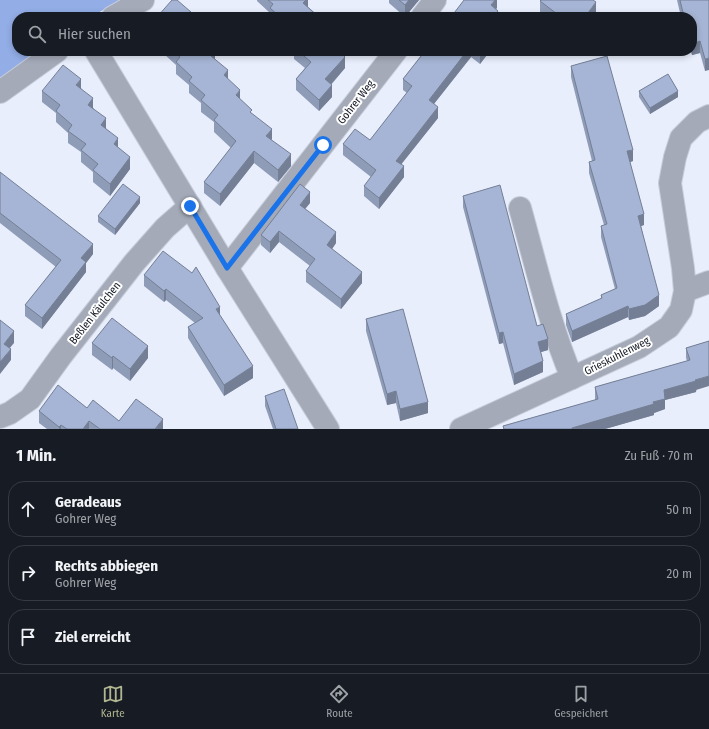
<!DOCTYPE html>
<html lang="de">
<meta charset="utf-8">
<style>
body{margin:0;font-family:"Fira Sans Condensed",sans-serif;background:#20242c;color:#f1f3f6}
.stop{position:absolute;width:12px;height:12px;margin:-9px;border:3px solid #1a73e8;border-radius:50%;background:#fff}
.stop.end{background:#1a73e8;border-color:#fff;box-shadow:0 1px 4px #0008}
.list{margin:0;padding:0;list-style:none}
h2{display:flex;justify-content:space-between;align-items:center;height:52px;margin:0;padding:0 16px;font-size:17px}
h2 small{font-size:13px;font-weight:400;color:#9ea1a6}
.list li{display:grid;grid-template-columns:26px 1fr auto;gap:12px;align-items:center;box-sizing:border-box;height:56px;margin:0 8px 8px;padding:0 8px;border:1px solid #363941;border-radius:16px}
.list b{display:block;font-size:15px;white-space:nowrap}
.list p{margin:0;font-size:13px;white-space:nowrap;color:#9ea1a6}
.list em{font-size:13px;font-style:normal;color:#9ea1a6}
.icon{flex:none;width:22px;height:22px;fill:none;stroke:currentColor;stroke-width:2;stroke-linecap:round;stroke-linejoin:round}
.map{position:relative;flex:none;width:709px;height:429px;overflow:hidden}
.search{position:absolute;background:#171b24;box-shadow:0 2px 6px #0003;left:12px;right:12px;top:12px;height:44px;display:flex;align-items:center;gap:10px;box-sizing:border-box;padding:0 14px;border-radius:16px;color:#9ea1a6;font-size:15px}
.sheet{height:244px;background:#171b24}
nav{display:flex;justify-content:space-around;align-items:center;box-sizing:border-box;height:56px;border-top:1px solid #363941;background:#171b24;font-size:11px;color:#9ea1a6}
nav a{display:grid;justify-items:center;gap:2px}
nav .on{color:#b0b68f}
.map>svg:first-child{display:block}
</style>
<div class="map">
<svg width="709" height="429" viewBox="0 0 709 429">
<rect width="100%" height="100%" fill="#e8eefc"/>
<path fill="#93ade7" d="M0 0H120L91 17H17V51H40L0 80Z"/>
<g fill="none" stroke-linecap="round" stroke-linejoin="round">
<defs>
<g id="minor">
<path d="M113 17 143 0"/>
<path d="M422 17 435 0"/>
<path d="M96 51 227 268 328 429"/>
<path d="M0 92 57 51"/>
<path d="M520 208C536 265 549 323 572 378"/>
<path d="M227 268 396 51"/>
<path d="M685 291 709 282"/>
<path d="M0 417 10 413 30 399 61 356 134 263 165 228 190 206"/>
<path d="M461 429 639 347 669 327 681 310 685 291 683 268 670 183 675 157 681 138 697 122 709 116"/>
</g>
</defs>
<use href="#minor" stroke="#c6ccd9" stroke-width="24"/>
<use href="#minor" stroke="#a4aab8" stroke-width="22"/>
</g>
<g fill="#8f9cb7">
<path d="M257 0H308V7L319 17H270V13L257 1Z"/>
<path d="M389 0H419L405 17 389 3Z"/>
<path d="M677 0H709L705 71 700 53 692 55 690 51H692V17H681Z"/>
<path d="M540 1 596 14 594 17H546L540 13Z"/>
<path d="M164 51H215V59L240 99 252 114 291 166 278 182 254 163 220 206 204 193V182L231 148 214 132V122L201 112V103L189 93V85L176 74V65L164 54Z"/>
<path d="M294 51H339L345 68 331 85 332 97 319 111 296 90V79L305 68 294 59Z"/>
<path d="M425 51H490L480 64 471 57 434 104 438 118 401 164 404 177 379 209 364 196V186L371 177 343 155V144L370 140 407 93 403 90V79Z"/>
<path d="M571 66 633 161 630 162 644 225 641 226 659 306 645 316 629 320 628 317 572 342 566 325V314L601 299V295L615 289 601 237V226L604 225 589 173V162L592 161 571 77Z"/>
<path d="M81 88 118 148 130 169 110 196 93 182V172L81 162V152L68 143V133L56 122V113L42 102V91Z"/>
<path d="M639 91 678 97 650 114 639 97Z"/>
<path d="M0 172 93 254 86 263V272L42 329 25 316V305L56 267 0 223Z"/>
<path d="M463 196 548 350 541 352 543 372 514 385 503 343 499 344 463 207Z"/>
<path d="M140 203 115 235 98 222V216Z"/>
<path d="M310 203 305 209 336 243 332 249 362 283 341 309 306 282V271L310 266 279 242 270 253 261 245V235Z"/>
<path d="M144 275 220 316 253 378 224 396 188 338V327L195 323 166 300 164 302 144 286Z"/>
<path d="M366 319 428 413 400 421 396 403 387 405 366 331Z"/>
<path d="M709 341 696 392 665 400V409L654 413V415L605 429H503V426L595 400V387L687 361 686 358V348Z"/>
<path d="M92 343 148 358 130 381 113 368 112 370 92 355Z"/>
<path d="M265 396 298 429H273L265 406Z"/>
<path d="M87 408 119 421 163 429H47L39 423V411Z"/>
</g>
<g fill="#747f95">
<path d="M306 0H308V10L303 3Z"/>
<path d="M409 0H419L405 17V5Z"/>
<path d="M495 0H497V8L491 16V5Z"/>
<path d="M596 2V14L594 17H585Z"/>
<path d="M498 11V17H493Z"/>
<path d="M191 12V17H187Z"/>
<path d="M700 41V53L692 55V44Z"/>
<path d="M215 51V63L211 56Z"/>
<path d="M467 51H471V57L429 110V100Z"/>
<path d="M482 51H490L480 64V54Z"/>
<path d="M345 57V68L325 91V79Z"/>
<path d="M709 58V70L705 71V59Z"/>
<path d="M228 70V82L224 75Z"/>
<path d="M81 79V91L76 85Z"/>
<path d="M332 85V97L319 111V100Z"/>
<path d="M240 90V101L236 95Z"/>
<path d="M678 91V97L650 114V108Z"/>
<path d="M93 98V110L88 105Z"/>
<path d="M438 107V118L396 171V161Z"/>
<path d="M106 118V129L101 125Z"/>
<path d="M272 129V140L266 136Z"/>
<path d="M118 138V150L114 144Z"/>
<path d="M633 150V161L627 163V151Z"/>
<path d="M254 151V163L220 206V194Z"/>
<path d="M291 154V166L278 182V170Z"/>
<path d="M130 157V169L110 196V184Z"/>
<path d="M404 166V177L379 209V198Z"/>
<path d="M310 192V203L300 215V205Z"/>
<path d="M140 197V203L115 235V229Z"/>
<path d="M644 214V225L638 227V216Z"/>
<path d="M279 231V242L270 253V242Z"/>
<path d="M336 232V243L327 256V245Z"/>
<path d="M93 244V254L86 263V272L42 329V318L81 258Z"/>
<path d="M362 272V283L341 309V299Z"/>
<path d="M166 289V300L164 302V291Z"/>
<path d="M659 295V306L645 316 629 320V309Z"/>
<path d="M628 306V317L572 342V331Z"/>
<path d="M220 307V318L216 309Z"/>
<path d="M14 331V343L4 355V344Z"/>
<path d="M503 332V343L499 344V333Z"/>
<path d="M548 339V350L538 353V342Z"/>
<path d="M148 346V358L130 381V369Z"/>
<path d="M11 349V360L0 374V362Z"/>
<path d="M113 356V368L112 370V358Z"/>
<path d="M543 361V372L514 385V374Z"/>
<path d="M253 366V378L224 396V385Z"/>
<path d="M709 376V386L696 390V392L665 400V409L654 413V415L605 429H572V428L653 402 664 390Z"/>
<path d="M396 391V403L387 405V394Z"/>
<path d="M428 402V413L400 421V409Z"/>
<path d="M163 419V429H155Z"/>
<path d="M89 421V429H83Z"/>
<path d="M61 425V429H59V427Z"/>
</g>
<g fill="#a6b5d5" stroke="#747f95">
<path d="M172 0H177L191 12 187 17H157Z"/>
<path d="M268 0H306L303 3 319 17H280L270 8 273 4Z"/>
<path d="M399 0H409L405 5Z"/>
<path d="M464 0H495L491 5 498 11 493 17H451Z"/>
<path d="M541 0H593L596 2 585 17H561L540 1Z"/>
<path d="M680 0H709V58L705 59 700 41 692 44V17H684Z"/>
<path d="M173 51H215L211 56 228 70 224 75 240 90 236 95 252 110 250 112 272 129 266 136 291 154 278 170 254 151 220 194 204 182 236 141 214 120 218 115 201 100 205 95 189 81 192 77 176 62 180 57Z"/>
<path d="M298 51H339L345 57 325 79 332 85 319 100 296 79 311 62Z"/>
<path d="M425 51H467L429 100 438 107 396 161 404 166 379 198 364 186 376 170 343 144 355 129 370 140 412 86 403 79Z"/>
<path d="M476 51H482L480 54Z"/>
<path d="M607 56 633 150 627 151 644 214 638 216 659 295 645 305 629 309 628 306 572 331 566 314 602 298 601 295 617 288 601 226 607 224 589 162 595 160 571 66Z"/>
<path d="M63 65 81 79 76 85 93 98 88 105 106 118 101 125 118 138 114 144 130 157 110 184 93 170 98 164 81 150 86 144 68 131 72 125 56 111 60 105 42 91Z"/>
<path d="M668 74 678 91 650 108 639 91Z"/>
<path d="M0 172 93 244 81 258 86 262 42 318 25 305 61 260 0 213Z"/>
<path d="M123 184 140 197 115 229 98 216Z"/>
<path d="M300 184 310 192 300 205 336 232 327 245 362 272 341 299 306 271 315 259 279 231 270 242 261 235Z"/>
<path d="M500 185 537 326 543 324 548 339 538 342 543 361 514 374 503 332 499 333 463 196Z"/>
<path d="M163 251 192 273 196 267 220 307 216 309 253 366 224 385 188 327 203 318 166 289 164 291 144 275Z"/>
<path d="M403 309 428 402 400 409 396 391 387 394 366 319Z"/>
<path d="M112 318 148 346 130 369 113 356 112 358 92 343Z"/>
<path d="M0 320 14 331 4 344 11 349 0 362Z"/>
<path d="M709 341V376L695 380 696 381 664 390 665 399 653 402 654 404 572 428V429H504L503 426 598 399 595 387 690 360 686 348Z"/>
<path d="M58 385 87 408 93 400 119 421 136 399 163 419 155 429H100L89 421 83 429H67L61 425 59 427 39 411Z"/>
<path d="M284 389 298 429H276L265 396Z"/>
</g>
<g fill="none" stroke-linecap="round" stroke-linejoin="round">
<path stroke="#1a73e8" stroke-width="5" d="M190 206 227 268 323 145"/>
</g>
<g text-anchor="middle" dominant-baseline="central" stroke-width="4" stroke-linejoin="round" paint-order="stroke">
<g font-size="11" fill="#121723" stroke="#fff">
<text transform="translate(356 102) rotate(-52)">Gohrer Weg</text>
<text transform="translate(95 313) rotate(-52)">Beßlen Käulchen</text>
<text transform="translate(617 356) rotate(-27)">Grieskuhlenweg</text>
</g>
</g>
</svg>
<div class="stop" style="left:323px;top:145px"></div>
<div class="stop end" style="left:190px;top:206px"></div>
<div class="search"><svg class="icon" aria-label="search" viewBox="0 0 24 24"><circle cx="10" cy="10" r="6"/><path d="M15 15l6 6"/></svg>Hier suchen</div>
</div>
<section class="sheet">
<h2>1 Min.<small>Zu Fuß · 70 m</small></h2>
<ul class="list">
<li><svg class="icon" aria-label="ahead" viewBox="0 0 24 24"><path d="M12 20V5M6 11l6-6 6 6"/></svg><div><b>Geradeaus</b><p>Gohrer Weg</p></div><em>50 m</em></li>
<li><svg class="icon" aria-label="right" viewBox="0 0 24 24"><path d="M7 20v-9h11M14 6l5 5-5 5"/></svg><div><b>Rechts abbiegen</b><p>Gohrer Weg</p></div><em>20 m</em></li>
<li><svg class="icon" aria-label="arrive" viewBox="0 0 24 24"><path d="M6 21V4h12l-3 4 3 4H6"/></svg><div><b>Ziel erreicht</b></div></li>
</ul>
</section>
<nav>
<a class="on"><svg class="icon" aria-label="map" viewBox="0 0 24 24"><path d="M3 6l6-2 6 2 6-2v14l-6 2-6-2-6 2zM9 4v14M15 6v14"/></svg>Karte</a>
<a><svg class="icon" aria-label="directions" viewBox="0 0 24 24"><path d="M12 3l9 9-9 9-9-9zM9 14v-3h6M13 9l2 2-2 2"/></svg>Route</a>
<a><svg class="icon" aria-label="saved" viewBox="0 0 24 24"><path d="M7 4h10v16l-5-4-5 4z"/></svg>Gespeichert</a>
</nav>
